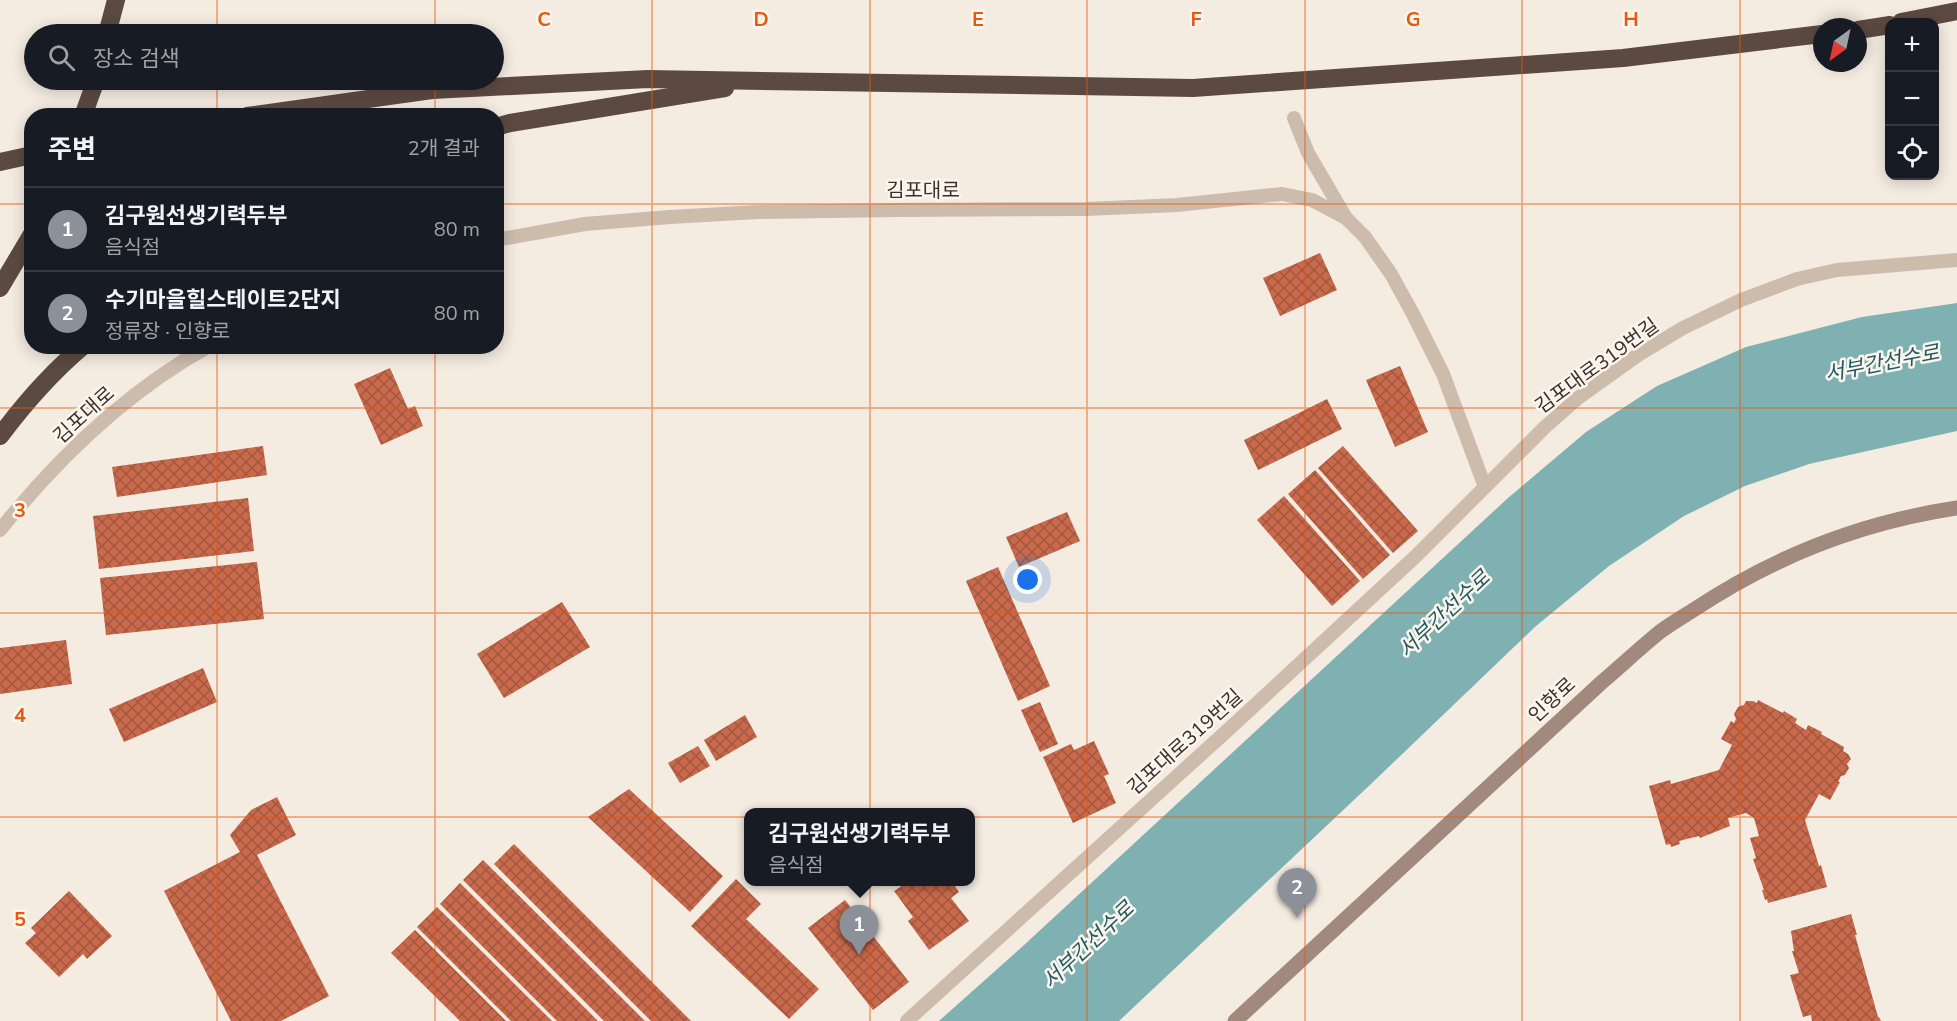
<!DOCTYPE html>
<html lang="ko">
<meta charset="utf-8">
<style>
body{margin:0;font-family:"Nunito Sans","Noto Sans KR",sans-serif;background:#242831;color:#f1f3f6}
.controls{position:absolute;right:18px;top:18px;display:grid;overflow:hidden;border-radius:12px;box-shadow:0 3px 15px #0003}
.controls button{width:54px;height:54px;display:grid;place-items:center;padding:0;border:0;border-bottom:2px solid #363941;background:#171b24;color:#f1f3f6;font:30px sans-serif}
.compass{position:absolute;left:1813px;top:18px;width:54px;height:54px;border-radius:50%;background:#171b24;box-shadow:0 3px 15px #0003;rotate:213deg}
.you{position:absolute;left:1028px;top:580px;width:21px;height:21px;margin:-15px;border:4px solid #fff;border-radius:50%;background:#1a73e8;box-shadow:0 0 0 9px #1a73e833}
.badge{display:grid;place-items:center;width:39px;height:39px;border-radius:50%;background:#8c9099;color:#fff;font-size:20px;font-weight:700}
.pin{position:absolute;translate:-50% -50px;filter:drop-shadow(0 2px 3px #0008)}
.pin::after{content:'';position:absolute;top:32px;width:21px;height:18px;background:inherit;clip-path:polygon(0 0,100% 0,50% 100%)}
.popup{position:absolute;left:744px;top:808px;width:231px;height:78px;box-sizing:border-box;display:grid;place-content:center;border-radius:12px;background:#171b24;filter:drop-shadow(0 2px 4px #0005);font-size:20px;white-space:nowrap;color:#9ea1a6}
.popup b{font-size:22px;color:#f1f3f6}
.popup::after{content:'';position:absolute;left:50%;top:100%;margin-left:-12px;border:12px solid transparent;border-top-color:#171b24}
.list{margin:0;padding:0;list-style:none}
h2{display:flex;justify-content:space-between;align-items:center;height:78px;margin:0;padding:0 24px;font-size:26px}
h2 small{font-size:20px;font-weight:400;color:#9ea1a6}
.list li{display:grid;grid-template-columns:39px 1fr auto;gap:18px;align-items:center;box-sizing:border-box;height:84px;padding:0 24px;border-top:2px solid #363941}
.list b{display:block;font-size:22px;white-space:nowrap}
.list p{margin:0;font-size:20px;white-space:nowrap;color:#9ea1a6}
.list em{font-size:20px;font-style:normal;color:#9ea1a6}
.icon{flex:none;width:33px;height:33px;fill:none;stroke:currentColor;stroke-width:2;stroke-linecap:round;stroke-linejoin:round}
.map{position:relative;flex:none;width:1957px;height:1021px;overflow:hidden}
.search{position:absolute;background:#171b24;box-shadow:0 3px 15px #0003;left:24px;top:24px;width:480px;height:66px;display:flex;align-items:center;gap:15px;box-sizing:border-box;padding:0 21px;border-radius:33px;color:#9ea1a6;font-size:22px}
.panel{position:absolute;background:#171b24;box-shadow:0 3px 15px #0003;left:24px;top:108px;width:480px;height:246px;border-radius:24px}
.map>svg:first-child{display:block}
</style>
<div class="map">
<svg width="1957" height="1021" viewBox="0 0 1957 1021">
<defs>
<pattern id="building-cross-hatch" width="8" height="8" patternUnits="userSpaceOnUse" patternTransform="scale(1.5)"><rect width="8" height="8" fill="#c8694b"/><path d="M0 0l8 8M0 8l8-8" fill="none" stroke="#a4573f"/></pattern>
</defs>
<rect width="100%" height="100%" fill="#f4ebe1"/>
<path fill="#7fb0b2" d="M1957 303V431L1809 464 1745 486 1684 516 1609 566 1536 626 1373 782 1119 1021H939L1023 946 1508 498 1586 432 1657 386 1746 347 1862 317Z"/>
<g fill="url(#building-cross-hatch)">
<path d="M1320 253 1337 290 1280 316 1263 278Z"/>
<path d="M1400 366 1428 432 1395 447 1366 380Z"/>
<path d="M390 368 408 409 415 406 423 426 381 445 354 384Z"/>
<path d="M1327 399 1342 429 1258 470 1244 440Z"/>
<path d="M263 446 267 475 117 497 112 467Z"/>
<path d="M1343 446 1418 531 1393 553 1318 468Z"/>
<path d="M1315 470 1390 555 1363 579 1288 494Z"/>
<path d="M1284 496 1360 581 1332 606 1257 520Z"/>
<path d="M248 498 254 551 99 569 93 516Z"/>
<path d="M1067 512 1080 541 1019 567 1006 537Z"/>
<path d="M257 562 264 619 106 635 100 578Z"/>
<path d="M998 567 1050 686 1018 701 966 581Z"/>
<path d="M562 602 590 647 504 698 477 654Z"/>
<path d="M66 640 72 684 0 694V648Z"/>
<path d="M203 668 217 702 124 742 109 709Z"/>
<path d="M1758 700 1783 713 1784 711 1797 719 1795 723 1806 730 1808 725 1822 732 1821 734 1844 747 1843 751 1848 754 1851 759 1847 764 1849 768 1845 775 1841 776 1838 782H1840L1830 800 1819 794 1805 820 1819 866 1821 865 1827 887 1768 903 1767 899 1765 900 1762 890H1764L1753 859 1756 858 1750 838 1759 836 1754 818 1746 813 1728 818 1730 826 1700 838 1699 836 1679 841 1680 844 1671 847 1670 844 1666 845 1649 786 1670 780 1671 784 1719 770 1732 745 1721 739 1731 721 1734 723 1736 719 1734 714 1738 707 1744 705 1746 701H1753L1757 703Z"/>
<path d="M1040 702 1058 744 1040 752 1021 710Z"/>
<path d="M745 715 757 737 716 761 704 740Z"/>
<path d="M1094 741 1109 774 1104 776 1116 803 1073 823 1043 757 1071 744 1074 750Z"/>
<path d="M698 746 710 766 680 783 668 763Z"/>
<path d="M629 789 723 876 690 912 588 817Z"/>
<path d="M277 797 296 835 257 855 329 996 281 1021H231L164 891 240 852 230 835 251 810Z"/>
<path d="M514 844 691 1021H651L494 864Z"/>
<path d="M483 860 645 1021H604L463 880Z"/>
<path d="M736 879 761 904 746 919 819 989 789 1019 691 926Z"/>
<path d="M908 882H952L959 892 951 898 969 921 929 950 908 921 913 917 894 891Z"/>
<path d="M460 883 598 1021H557L440 904Z"/>
<path d="M69 891 112 936 87 959 83 954 59 977 25 943 36 933 31 928Z"/>
<path d="M845 900 909 982 873 1010 808 928Z"/>
<path d="M437 907 552 1021H511L417 927Z"/>
<path d="M1851 914 1857 935H1855L1878 1017H1879L1881 1021H1812L1811 1015 1803 1017 1790 975 1799 973 1792 951H1794L1791 931Z"/>
<path d="M415 930 506 1021H460L391 953Z"/>
</g>
<g fill="none" stroke-linecap="round" stroke-linejoin="round">
<g stroke="#cdbbac" stroke-width="14">
<path d="M1294 118 1308 153 1346 218 1365 237 1391 274 1413 314 1443 374 1485 487"/>
<path d="M496 240 585 224 670 217 757 212 896 210 1086 209 1177 205 1282 194 1312 200 1346 218"/>
<path d="M0 530C58 458 127 391 209 346"/>
<path d="M907 1021 1229 729 1416 556 1545 427 1578 398 1638 355 1683 328 1741 300 1797 279 1837 270 1957 260"/>
</g>
<path stroke="#a18a7d" stroke-width="15" d="M1235 1021 1602 682C1622 665 1641 647 1661 631 1672 623 1684 616 1695 609 1775 556 1863 522 1957 508"/>
<g stroke="#5c4a42" stroke-width="18">
<path d="M1901 22 1957 11"/>
<path d="M1858 30 1890 25"/>
<path d="M107 34 116 0"/>
<path d="M83 116 96 80"/>
<path d="M247 116 432 90 648 79 1193 88 1623 58 1822 34"/>
<path d="M496 127 510 123 725 88"/>
<path d="M0 162 32 155"/>
<path d="M0 288 32 234"/>
<path d="M0 436C24 404 52 372 83 346"/>
</g>
</g>
<path fill="none" stroke="#e8590c" stroke-width="1.5" stroke-opacity="0.55" d="M217 0V34M435 0V34M652 0V1021M870 0V1021M1087 0V1021M1305 0V1021M1522 0V1021M1740 0V1021M217 80V116M435 80V116M0 204H32M496 204H1957M217 346V1021M435 346V1021M0 408H1957M0 613H1957M0 817H1957"/>
<g text-anchor="middle" dominant-baseline="central" stroke-width="5" stroke-linejoin="round" paint-order="stroke">
<g font-size="20" fill="#3b302b" stroke="#fbf5ee">
<text x="923" y="190">김포대로</text>
<text transform="translate(1597 366) rotate(-36)">김포대로319번길</text>
<text transform="translate(84 415) rotate(-42)">김포대로</text>
<text transform="translate(1552 700) rotate(-43)">인향로</text>
<text transform="translate(1185 742) rotate(-42)">김포대로319번길</text>
</g>
<g font-size="21" font-style="italic" fill="#1f5a5e" stroke="#fbf5ee">
<text transform="translate(1882 363) rotate(-11)">서부간선수로</text>
<text transform="translate(1444 614) rotate(-43)">서부간선수로</text>
<text transform="translate(1088 945) rotate(-43)">서부간선수로</text>
</g>
</g>
<g font-size="20" text-anchor="middle" font-weight="bold" fill="#e8590c" stroke="#fbf5ee" stroke-width="5" stroke-linejoin="round" paint-order="stroke">
<text x="544" y="26">C</text>
<text x="761" y="26">D</text>
<text x="978" y="26">E</text>
<text x="1196" y="26">F</text>
<text x="1413" y="26">G</text>
<text x="1631" y="26">H</text>
<text x="20" y="517">3</text>
<text x="20" y="722">4</text>
<text x="20" y="926">5</text>
</g>
</svg>
<div class="controls">
<button>+</button>
<button>−</button>
<button><svg class="icon" aria-label="locate" viewBox="0 0 24 24"><circle cx="12" cy="12" r="6"/><path d="M12 2v4M12 18v4M2 12h4M18 12h4"/></svg></button>
</div>
<svg class="compass" viewBox="-18 -18 36 36"><path d="M0-13l5 13h-10z" fill="#e53935"/><path d="M0 13l5-13h-10z" fill="#9ea1a6"/></svg>
<div class="you"></div>
<div class="pin badge" style="left:859px;top:955px">1</div>
<div class="popup"><b>김구원선생기력두부</b>음식점</div>
<div class="pin badge" style="left:1297px;top:918px">2</div>
<div class="search"><svg class="icon" aria-label="search" viewBox="0 0 24 24"><circle cx="10" cy="10" r="6"/><path d="M15 15l6 6"/></svg>장소 검색</div>
<section class="panel">
<h2>주변<small>2개 결과</small></h2>
<ul class="list">
<li><span class="badge">1</span><div><b>김구원선생기력두부</b><p>음식점</p></div><em>80 m</em></li>
<li><span class="badge">2</span><div><b>수기마을힐스테이트2단지</b><p>정류장 · 인향로</p></div><em>80 m</em></li>
</ul>
</section>
</div>
